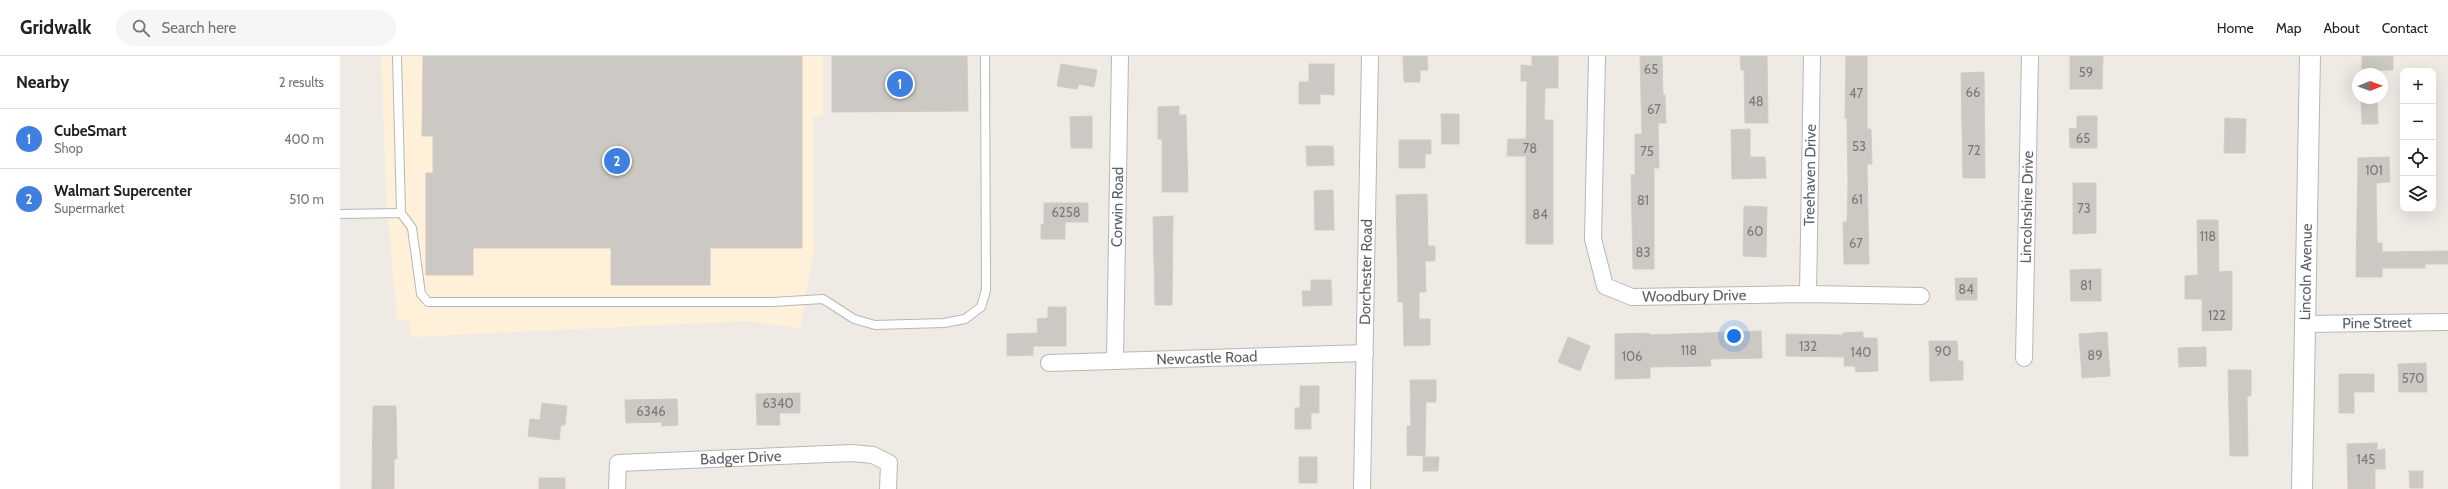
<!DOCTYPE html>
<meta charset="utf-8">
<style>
body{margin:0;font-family:Cabin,sans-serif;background:#f6f6f6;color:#202124}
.controls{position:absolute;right:12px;top:12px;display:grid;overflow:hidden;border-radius:8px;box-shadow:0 4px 16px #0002}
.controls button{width:36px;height:36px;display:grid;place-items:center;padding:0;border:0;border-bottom:1px solid #e0e0e0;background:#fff;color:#202124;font:20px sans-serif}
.compass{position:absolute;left:2012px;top:12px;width:36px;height:36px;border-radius:50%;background:#fff;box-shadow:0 4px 16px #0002;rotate:89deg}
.you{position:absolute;left:1394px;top:280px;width:14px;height:14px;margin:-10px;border:3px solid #fff;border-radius:50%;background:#1a73e8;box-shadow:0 0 0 6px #1a73e833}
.badge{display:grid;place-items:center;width:26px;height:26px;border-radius:50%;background:#0f766e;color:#fff;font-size:13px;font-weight:700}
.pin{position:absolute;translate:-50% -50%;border:2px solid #fff;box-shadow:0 1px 4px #0006}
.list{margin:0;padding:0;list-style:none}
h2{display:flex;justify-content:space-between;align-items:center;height:52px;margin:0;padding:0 16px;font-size:17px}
h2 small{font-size:13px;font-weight:400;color:#757577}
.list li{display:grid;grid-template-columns:26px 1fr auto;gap:12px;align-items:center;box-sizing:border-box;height:60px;padding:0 16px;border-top:1px solid #e0e0e0}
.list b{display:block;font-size:15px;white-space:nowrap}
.list p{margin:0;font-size:13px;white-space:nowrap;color:#757577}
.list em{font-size:13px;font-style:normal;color:#757577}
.icon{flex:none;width:22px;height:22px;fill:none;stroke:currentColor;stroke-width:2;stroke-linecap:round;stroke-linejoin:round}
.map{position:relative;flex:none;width:2108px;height:433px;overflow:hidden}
header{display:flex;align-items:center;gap:24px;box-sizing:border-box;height:56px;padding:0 20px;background:#fff;border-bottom:1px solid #e0e0e0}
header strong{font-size:19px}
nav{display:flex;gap:22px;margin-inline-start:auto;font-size:14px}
.search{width:280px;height:36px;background:#f6f6f6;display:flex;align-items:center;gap:10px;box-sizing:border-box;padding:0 14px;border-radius:22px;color:#757577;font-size:15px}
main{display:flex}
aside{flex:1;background:#fff}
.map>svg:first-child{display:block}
</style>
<header>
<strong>Gridwalk</strong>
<div class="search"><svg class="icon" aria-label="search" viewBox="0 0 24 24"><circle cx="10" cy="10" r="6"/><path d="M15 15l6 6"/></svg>Search here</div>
<nav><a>Home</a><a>Map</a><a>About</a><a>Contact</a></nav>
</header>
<main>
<aside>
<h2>Nearby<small>2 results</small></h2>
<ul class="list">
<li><span class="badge" style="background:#3f7fe0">1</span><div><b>CubeSmart</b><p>Shop</p></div><em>400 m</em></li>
<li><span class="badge" style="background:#3f7fe0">2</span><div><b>Walmart Supercenter</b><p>Supermarket</p></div><em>510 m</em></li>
</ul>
</aside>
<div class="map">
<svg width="2108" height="433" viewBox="0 0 2108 433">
<rect width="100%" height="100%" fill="#efebe4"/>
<path fill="#fff0d9" d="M41 0H483V60L473 61 474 193 460 272 407 265 70 281V265L57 263 46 135Z"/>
<g fill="#ccc8c3" stroke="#d4cbc2">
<path d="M83 0H462V192H370V229H271V192H133V219H86V117H93V80H82Z"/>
<path d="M492 0H627L628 55 492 56Z"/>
<path d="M1063 0H1087L1088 14H1080V26H1064Z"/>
<path d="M1192 0H1218V32H1205L1204 64H1213V188H1186V100H1167L1168 83H1186L1187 25H1181V9L1192 10Z"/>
<path d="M1300 0H1322L1323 39H1325L1326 67H1318L1319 112H1314V213H1293L1291 119H1295V78H1302Z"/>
<path d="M1400 0H1427L1428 67H1405L1404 14H1401Z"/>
<path d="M1506 0H1527V73H1531L1532 108H1527L1529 208H1504L1503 166H1507L1508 128 1507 62H1505Z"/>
<path d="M1730 0H1763L1762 33H1730Z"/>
<path d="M2022 0H2053V14L2022 15Z"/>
<path d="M721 8 757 14 754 31 739 28 737 33 717 30Z"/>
<path d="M969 8H994V39L980 38V48H959V26H969Z"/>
<path d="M1644 16 1645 122H1623L1621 17Z"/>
<path d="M2021 42H2037L2038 68H2022Z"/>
<path d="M839 50V59H846L848 136H822V83H818V51Z"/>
<path d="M1101 58H1119V88H1102Z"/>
<path d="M752 60V92H731L730 61Z"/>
<path d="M1737 60H1757V92H1730L1729 73 1737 72Z"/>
<path d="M1885 62 1906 63 1905 97H1884Z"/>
<path d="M1410 73V101H1425L1426 122 1392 123 1391 74Z"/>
<path d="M1059 84H1091V98H1085V112H1059Z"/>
<path d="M966 90H993L994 109 967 110Z"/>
<path d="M2049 101 2050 126 2036 127 2037 187H2042V196L2108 195V208H2085V212H2042V221H2016L2018 102Z"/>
<path d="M1733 127H1756V177L1733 178Z"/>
<path d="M993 134 994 174H975L974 135Z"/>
<path d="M1087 138 1088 190H1095V205H1085L1086 236H1079V263H1090V289L1064 290 1063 246H1058L1056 139Z"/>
<path d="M704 147H748V166H725V183H701V169L704 168Z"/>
<path d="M1404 150 1427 151 1426 201 1403 200Z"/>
<path d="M833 160 832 249H815L813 161Z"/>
<path d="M1857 164H1878L1879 216 1892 215V274L1862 275V243H1845V220L1858 219Z"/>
<path d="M1761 213V245H1731L1730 214Z"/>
<path d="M1615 222H1637V244H1616Z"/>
<path d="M971 224H991L992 249 963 250 962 235H971Z"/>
<path d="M708 251H726V290H693V299L667 300V278L698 277 697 263 708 262Z"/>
<path d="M1421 275 1422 302 1370 303 1371 310 1310 311V322L1275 323V278L1309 277V279Z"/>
<path d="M1523 276V282H1537L1538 315 1516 316 1515 310H1504V301L1446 300V278L1503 279V277Z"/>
<path d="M1767 276 1770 320 1742 322 1739 278Z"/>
<path d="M1228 281 1250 290 1240 315 1218 306Z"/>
<path d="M1589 285H1617L1618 305H1623V324L1590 325Z"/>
<path d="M1866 291V310L1839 311 1838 292Z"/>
<path d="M2086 307 2087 336H2059L2058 308Z"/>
<path d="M1888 314H1911V340H1907L1908 400H1890Z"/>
<path d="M1999 318H2034V336H2014V357H1999Z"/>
<path d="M1070 324H1096V346H1086L1085 400 1067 399V370H1071Z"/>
<path d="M960 330H979V357H971V373H955V352H960Z"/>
<path d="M460 337V357H439L440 369H417L416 338Z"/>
<path d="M337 343 338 369 322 370V366L286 367 285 344Z"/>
<path d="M202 347 227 350 225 369H221L219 384 188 380 190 363 200 364Z"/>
<path d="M33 350H56L57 403H54V433H32Z"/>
<path d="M2037 387V394L2045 393V413H2035V433H2008L2007 388Z"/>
<rect x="959" y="401" width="18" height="26"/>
<path d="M1083 401H1099L1098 415H1083Z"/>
<path d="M2069 415H2083V432H2070Z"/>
<rect x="199" y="422" width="26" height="11"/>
</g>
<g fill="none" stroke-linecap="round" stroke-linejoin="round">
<defs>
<g id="service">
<path d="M57 0 61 157"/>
<path d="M0 158 61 157 72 172 81 238 88 246H432L483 243 514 263 535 269 604 267 625 263 641 251 646 234 645 0"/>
</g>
<g id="minor">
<path id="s1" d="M1257 0 1253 183 1265 230 1292 241 1468 238 1581 240"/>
<path id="s2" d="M1468 238 1472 0"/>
<path id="s3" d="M1966 268 2108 266"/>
<path id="s4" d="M1684 302 1690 0"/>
<path id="s5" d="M775 303 780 0"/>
<path id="s6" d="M709 307 1025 297"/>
<path id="s7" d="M277 433 278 407 512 397 533 399 549 407 548 433"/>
<path id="s8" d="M1022 433 1030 0"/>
</g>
<g id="tertiary">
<path id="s9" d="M1962 433 1970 0"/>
</g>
</defs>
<use href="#service" stroke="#b4b8bb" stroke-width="10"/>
<use href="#minor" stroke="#b4b8bb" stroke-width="18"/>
<use href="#tertiary" stroke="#b4b8bb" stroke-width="22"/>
<use href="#service" stroke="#fff" stroke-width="8"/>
<use href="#minor" stroke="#fff" stroke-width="16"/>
<use href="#tertiary" stroke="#fff" stroke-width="20"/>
</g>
<g text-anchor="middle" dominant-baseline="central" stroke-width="3.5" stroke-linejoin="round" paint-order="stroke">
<g font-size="13" fill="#787b7c">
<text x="1311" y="13">65</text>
<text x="1746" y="16">59</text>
<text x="1633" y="36">66</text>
<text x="1516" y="37">47</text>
<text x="1416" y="45">48</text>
<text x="1314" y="53">67</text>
<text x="1743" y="82">65</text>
<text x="1519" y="90">53</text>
<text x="1190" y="92">78</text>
<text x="1634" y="94">72</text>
<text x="1307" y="95">75</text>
<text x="2034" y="114">101</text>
<text x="1517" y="143">61</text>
<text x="1303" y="144">81</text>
<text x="1744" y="152">73</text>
<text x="726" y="156">6258</text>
<text x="1200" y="158">84</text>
<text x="1415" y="175">60</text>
<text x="1868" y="180">118</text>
<text x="1516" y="187">67</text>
<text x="1303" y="196">83</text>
<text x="1746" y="229">81</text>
<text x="1626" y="233">84</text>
<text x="1877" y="259">122</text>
<text x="1468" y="290">132</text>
<text x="1349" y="294">118</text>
<text x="1603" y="295">90</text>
<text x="1521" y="296">140</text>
<text x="1755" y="299">89</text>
<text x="1292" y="300">106</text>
<text x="2073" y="322">570</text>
<text x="438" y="347">6340</text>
<text x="311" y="355">6346</text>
<text x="2026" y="403">145</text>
</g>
<g font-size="15" fill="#5c6165" stroke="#fff">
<text stroke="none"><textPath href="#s2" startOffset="119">Treehaven Drive</textPath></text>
<text stroke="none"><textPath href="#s5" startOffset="152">Corwin Road</textPath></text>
<text stroke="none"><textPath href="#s4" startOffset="151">Lincolnshire Drive</textPath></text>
<text stroke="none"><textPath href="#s9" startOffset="217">Lincoln Avenue</textPath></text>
<text stroke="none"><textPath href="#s8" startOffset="217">Dorchester Road</textPath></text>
<text stroke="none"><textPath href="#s1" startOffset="323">Woodbury Drive</textPath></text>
<text stroke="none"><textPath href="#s3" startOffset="71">Pine Street</textPath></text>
<text stroke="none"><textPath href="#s6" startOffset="158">Newcastle Road</textPath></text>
<text stroke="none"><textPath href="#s7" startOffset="149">Badger Drive</textPath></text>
</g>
</g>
</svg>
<div class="controls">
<button>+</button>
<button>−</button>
<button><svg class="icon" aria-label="locate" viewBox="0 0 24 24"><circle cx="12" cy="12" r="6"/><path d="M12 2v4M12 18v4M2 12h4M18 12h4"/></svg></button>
<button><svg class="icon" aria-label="layers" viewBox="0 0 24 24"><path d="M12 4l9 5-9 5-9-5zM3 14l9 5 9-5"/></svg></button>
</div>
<svg class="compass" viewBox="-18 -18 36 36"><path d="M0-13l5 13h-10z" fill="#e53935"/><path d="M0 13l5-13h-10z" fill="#757577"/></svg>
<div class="you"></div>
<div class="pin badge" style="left:560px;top:28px;background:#3f7fe0">1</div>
<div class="pin badge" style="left:277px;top:105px;background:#3f7fe0">2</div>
</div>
</main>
